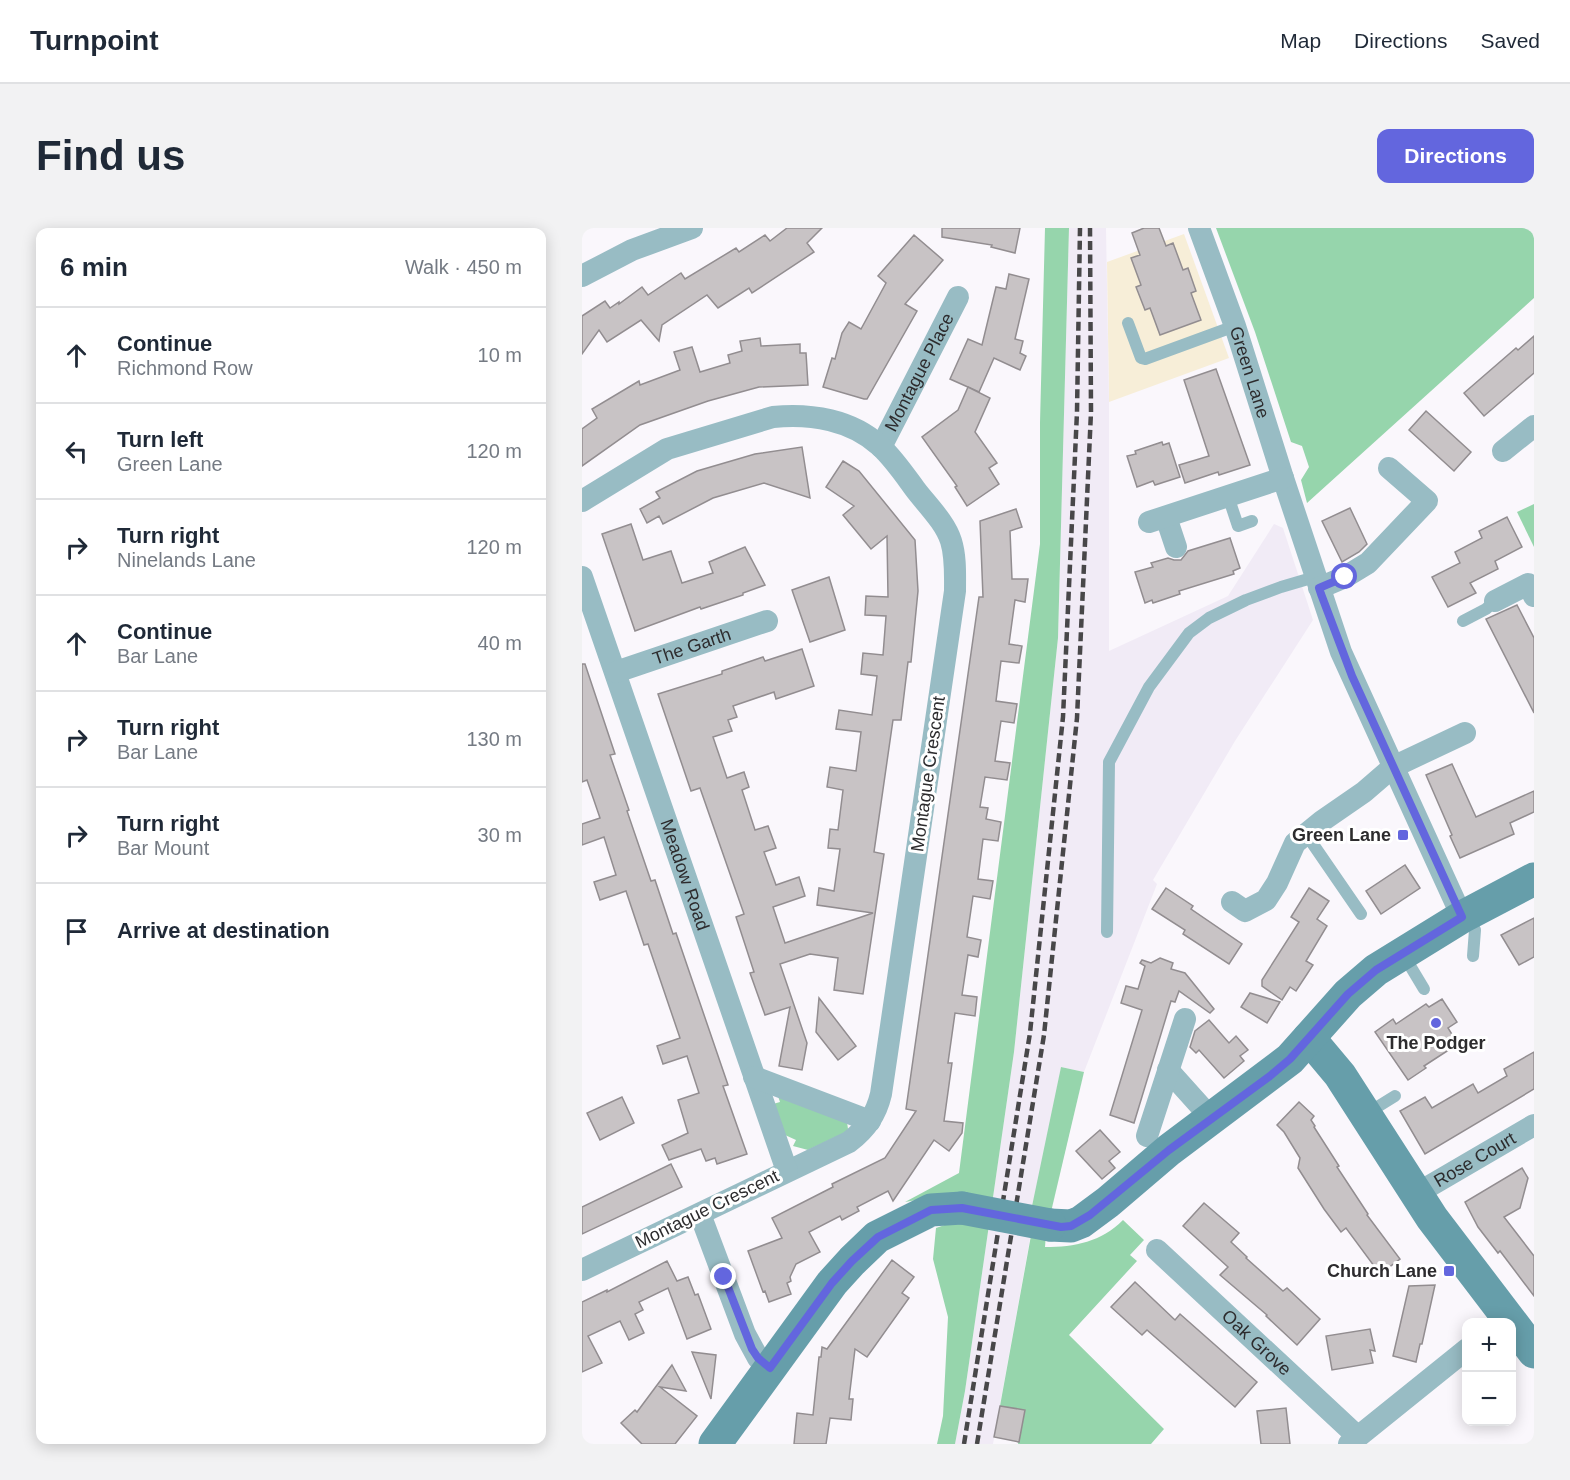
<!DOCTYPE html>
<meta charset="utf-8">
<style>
body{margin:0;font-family:Helvetica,sans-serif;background:#f2f2f3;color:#1f2937}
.controls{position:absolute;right:18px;bottom:18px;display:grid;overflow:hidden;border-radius:12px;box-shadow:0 3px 15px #0003}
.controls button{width:54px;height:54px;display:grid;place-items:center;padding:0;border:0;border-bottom:2px solid #e0e1e3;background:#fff;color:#1f2937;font:30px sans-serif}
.stop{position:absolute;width:18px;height:18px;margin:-14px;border:4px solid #6366de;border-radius:50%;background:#fff}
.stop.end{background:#6366de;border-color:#fff;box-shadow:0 2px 6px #0008}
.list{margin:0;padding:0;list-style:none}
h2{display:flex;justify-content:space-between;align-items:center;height:78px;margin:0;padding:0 24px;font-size:26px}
h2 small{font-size:20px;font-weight:400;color:#747a83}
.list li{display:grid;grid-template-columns:39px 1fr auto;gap:18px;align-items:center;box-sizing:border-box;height:96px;padding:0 24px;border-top:2px solid #e0e1e3}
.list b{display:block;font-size:22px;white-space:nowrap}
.list p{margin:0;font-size:20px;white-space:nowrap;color:#747a83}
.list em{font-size:20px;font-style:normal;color:#747a83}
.icon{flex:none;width:33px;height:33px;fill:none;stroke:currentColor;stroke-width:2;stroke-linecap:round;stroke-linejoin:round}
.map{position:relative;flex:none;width:952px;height:1216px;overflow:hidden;border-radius:12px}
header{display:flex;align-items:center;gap:36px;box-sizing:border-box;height:84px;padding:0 30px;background:#fff;border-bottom:2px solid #e0e1e3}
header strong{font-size:28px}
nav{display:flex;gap:33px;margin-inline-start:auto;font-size:21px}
.intro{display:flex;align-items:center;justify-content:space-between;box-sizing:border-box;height:144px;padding:0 36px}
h1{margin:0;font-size:42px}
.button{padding:15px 27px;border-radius:12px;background:#6366de;color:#fff;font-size:21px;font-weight:700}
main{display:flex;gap:36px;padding:0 36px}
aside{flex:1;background:#fff;border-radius:12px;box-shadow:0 3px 15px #0003}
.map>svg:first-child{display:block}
</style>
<header>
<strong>Turnpoint</strong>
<nav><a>Map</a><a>Directions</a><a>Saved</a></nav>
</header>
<div class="intro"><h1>Find us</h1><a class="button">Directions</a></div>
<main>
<aside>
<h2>6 min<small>Walk · 450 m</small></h2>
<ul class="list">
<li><svg class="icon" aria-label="ahead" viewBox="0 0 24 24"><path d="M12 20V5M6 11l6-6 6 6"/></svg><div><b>Continue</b><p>Richmond Row</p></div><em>10 m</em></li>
<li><svg class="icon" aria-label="left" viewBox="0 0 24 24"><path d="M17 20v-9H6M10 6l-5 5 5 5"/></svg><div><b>Turn left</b><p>Green Lane</p></div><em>120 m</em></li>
<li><svg class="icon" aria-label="right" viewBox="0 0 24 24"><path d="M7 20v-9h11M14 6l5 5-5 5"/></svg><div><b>Turn right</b><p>Ninelands Lane</p></div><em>120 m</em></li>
<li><svg class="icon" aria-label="ahead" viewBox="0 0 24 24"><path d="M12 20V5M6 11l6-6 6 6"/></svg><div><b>Continue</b><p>Bar Lane</p></div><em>40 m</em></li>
<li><svg class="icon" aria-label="right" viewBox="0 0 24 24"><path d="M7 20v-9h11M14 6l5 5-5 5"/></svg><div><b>Turn right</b><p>Bar Lane</p></div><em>130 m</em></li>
<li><svg class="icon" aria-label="right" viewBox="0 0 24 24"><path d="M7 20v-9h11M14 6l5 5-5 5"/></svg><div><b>Turn right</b><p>Bar Mount</p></div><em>30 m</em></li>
<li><svg class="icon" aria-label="arrive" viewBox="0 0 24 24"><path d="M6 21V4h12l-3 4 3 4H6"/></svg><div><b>Arrive at destination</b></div></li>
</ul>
</aside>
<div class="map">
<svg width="952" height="1216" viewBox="0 0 952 1216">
<rect width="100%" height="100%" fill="#faf7fc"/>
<path fill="#f7eed8" d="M602 6 647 130 527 174 525 34Z"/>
<path fill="#f1ebf6" d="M487 0H524L527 174V423L646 368 692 296 701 300 731 392 653 513 571 652 575 656 502 844 479 839 411 1216H373L383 1163 432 824 476 410Z"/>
<g fill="#96d5ac">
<path d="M463 0H487L476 410 432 824 383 1163 373 1216H355L361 1188 366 1089 351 1031 354 1000 380 991 352 969 323 974 377 945 458 316V195Z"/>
<path d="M634 0H952V70L725 275 719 252 727 239 720 218 709 214 673 104Z"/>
<path d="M952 276V319L935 284Z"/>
<path d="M479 839 502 844 469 984 449 983Z"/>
<path d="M196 868 265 894 266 901 264 904 226 922 211 918 214 912 203 907 191 876 198 874Z"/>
<path d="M541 992 562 1012 548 1027 555 1033 487 1107 582 1201 569 1216H436L443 1183 418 1178 450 1002 464 1006 463 1019C493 1019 519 1014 541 992Z"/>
</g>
<g fill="#c8c3c5" stroke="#928d90" stroke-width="1.5">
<path d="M205 0H240L225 15 232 24 170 65 167 60 136 80 125 67 80 97 77 113 59 92 25 114 17 102 0 126V88L23 73 28 80 37 74V76L60 59 66 67 99 45 103 51 154 20 157 24 183 7 188 13Z"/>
<path d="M360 0H438L433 25 409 19 410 17 360 9Z"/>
<path d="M562 0H577L584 18 591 15 601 42 606 40 614 63 609 65 619 92 578 107 568 80 563 82 554 59 559 57 549 30 558 27 550 5Z"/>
<path d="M332 7 361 32 323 76 335 83 285 171H282L241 159 250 130 253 131 260 105 267 94 279 101 304 55 296 48Z"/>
<path d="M427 46 447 51 433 111 441 113 438 125 444 128 438 142 412 130 397 164 368 151 386 111 400 117 414 59 424 61Z"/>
<path d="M952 108V145L902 188 882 165 934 120 936 122Z"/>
<path d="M178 110 179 118 218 116V125H224L226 157 177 159 126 173 58 197 0 238V201L15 190 10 181 57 153 58 157 98 142 92 124 110 119 118 144 148 135 146 127 160 123 158 113Z"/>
<path d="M634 141 668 237 637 247 636 244 603 255 597 237 627 228 602 152Z"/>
<path d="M386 159 408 170 393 204 415 235 407 240 417 256 385 278 373 259 375 258 340 209 376 182Z"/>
<path d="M844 183 889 224 872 243 827 202Z"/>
<path d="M580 214 581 217 587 215 598 249 573 257 571 253 555 259 545 228 554 226 553 223Z"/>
<path d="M220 219 228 270 182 255 131 270 81 296 77 288 65 295 58 281 78 270 74 264 115 243 173 226Z"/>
<path d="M261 233 277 243 333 312 336 363 329 434H326L319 492H311L292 624 302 626 281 766 252 762 256 730 228 726 198 736 225 815 220 842 197 838 208 779 183 787 168 745 172 744 154 689 162 686 118 560 109 563 76 466 140 446V443L181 429 183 433 220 421 232 458 194 471 192 464 151 478 155 489 146 492 150 503 131 509 145 550 162 544 167 559 160 562 173 602 186 598 194 620 182 624 194 657 217 649 223 668 191 679 203 715 291 685 235 677 237 660 252 663 258 621 246 620 248 601 256 602 261 562 245 559 248 539 274 543 279 504 254 501 257 482 290 487 295 448 279 446 281 425 301 427 304 388 283 387 284 368 306 369 305 308 289 321 261 287 272 278 244 259Z"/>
<path d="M768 280 785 316 777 324 760 334 740 293Z"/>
<path d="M434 281 440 299 428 303 430 351H446L443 374 433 372 427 416 440 418 437 435 419 433 414 473 435 476 432 495 419 493 413 533 428 535 425 552 403 549 398 579 406 580 404 591 419 594 416 613 401 611 396 651 411 653 408 671 391 668 385 709 399 712 396 729 386 727 380 767 395 769 393 788 373 785 366 835H370L362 893 381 895 380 905 367 923 352 912 311 973 306 963 275 979 277 983 260 992 258 988 227 1004 238 1024 214 1036 208 1049 209 1053 205 1055 209 1066 187 1074 183 1063 181 1064 166 1023 200 1010 190 990 251 959 250 956 303 930 334 883 324 881 397 369H401L398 293Z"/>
<path d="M925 289 940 319 913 333 916 341 888 355 894 365 866 379 850 349 878 335 873 324 900 310 897 303Z"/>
<path d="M49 296 61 332 89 323 100 355 131 345 127 334 163 319 183 357 161 365V367L119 381 118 379 53 403 20 306Z"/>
<path d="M648 310 658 340 651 343 652 346 597 363 598 366 571 375 570 372 563 375 553 344 571 339 569 335 586 330 592 332H599L606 323Z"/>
<path d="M247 349 263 402 228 414 210 362Z"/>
<path d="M935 377 952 410V485L904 391Z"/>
<path d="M0 436H3L33 526 28 527 47 582 45 583 69 653 73 652 91 706 94 705 146 857 141 858 165 926 135 936 133 930 124 933 119 921 87 932 80 917 106 905 96 872 117 865 105 828 81 836 75 818 98 810 66 716 62 717 44 663 18 672 12 654 34 647 22 609 0 617V596L18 590 5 552 0 554Z"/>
<path d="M870 536 894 589 952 563V584L928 595 932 606 878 630 868 608 870 607 844 547Z"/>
<path d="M823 637 838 660 799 686 784 663Z"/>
<path d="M584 660 611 678 609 681 660 716 647 736 601 706 603 702 570 681Z"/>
<path d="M727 660 747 673 735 691 745 698 724 733 731 737 714 763 708 759 700 772 680 758V752L717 694 709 689Z"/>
<path d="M952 690V729L937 737 919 707Z"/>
<path d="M578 730 591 735 589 741 603 745 632 781 628 785 597 763 593 774 589 773 552 895 528 887 560 782 539 775 544 758 556 761 563 738 558 735 560 732 569 735Z"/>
<path d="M668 765 698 774 685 795 659 779Z"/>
<path d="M237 770 274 818 256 832 234 804Z"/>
<path d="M860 771 875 794 866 800 876 816 842 838 844 840 826 852 793 804 811 791 814 796 844 776 847 779Z"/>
<path d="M627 792 647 815 654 808 666 822 658 828 662 833 642 850 617 822 614 825 608 819 613 803Z"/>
<path d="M952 824V861L843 926 818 883 843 869 850 880 891 856 896 865 925 848 922 841Z"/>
<path d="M40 869 52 895 18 912 5 885Z"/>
<path d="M717 874 732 888 729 892 733 898 732 899 757 938 755 939 786 986 785 987 818 1031 798 1046 764 1000 759 1004 742 981 716 940 718 930 702 904 695 897Z"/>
<path d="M518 902 538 924 527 933 533 940 520 951 494 923Z"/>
<path d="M89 936 100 959 0 1006V979Z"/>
<path d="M940 940 946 950 938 980 922 989 952 1028V1068L918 1023 916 1025 896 999 883 974Z"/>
<path d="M622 975 657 1005 649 1014 665 1029 664 1030 701 1063 705 1060 738 1091 715 1117 684 1088 685 1087 638 1047 646 1039 601 998Z"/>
<path d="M310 1032 332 1049 320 1065 327 1070 285 1129 273 1121 267 1171H271L269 1192 248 1190 244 1216H212L215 1185 231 1187 237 1129H239L240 1119 245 1121Z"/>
<path d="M85 1033 95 1053 106 1049 113 1067 116 1066 129 1101 105 1111 86 1060 57 1074 61 1082 53 1086 62 1105 47 1112 38 1093 6 1108 20 1135 0 1144V1074L25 1062V1064Z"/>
<path d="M553 1054 593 1092 598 1086 675 1154 653 1179 565 1102 560 1107 529 1079Z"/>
<path d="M853 1057 840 1116H838L834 1134 811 1128 827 1058Z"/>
<path d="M788 1101 793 1123 788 1122 791 1135 750 1142 744 1108Z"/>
<path d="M110 1124 134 1127 129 1171Z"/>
<path d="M90 1137 104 1163 78 1159 115 1188 93 1216H60L39 1195 53 1182 55 1184Z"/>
<path d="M418 1178 443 1182 437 1214 412 1209Z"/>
<path d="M704 1180 708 1216H679L675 1183Z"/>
</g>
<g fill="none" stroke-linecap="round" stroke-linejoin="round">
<g stroke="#98bcc4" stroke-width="12">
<path d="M546 95 559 130 563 131 653 98"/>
<path d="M646 268 656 298 670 293"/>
<path d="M881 393 904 381 913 373"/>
<path d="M724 606 779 686"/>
<path d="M885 686 893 702 891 728"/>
<path d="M525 704 527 534 567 459 607 405 627 390 664 372 699 359 733 349"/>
<path d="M821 726 842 761"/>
<path d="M784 886 813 868"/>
</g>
<g stroke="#98bcc4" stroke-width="22">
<path id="s1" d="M617 0 653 98 701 250 759 424 880 689"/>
<path d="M0 48 50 22 110 0"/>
<path id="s2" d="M299 219 376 69"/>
<path d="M921 223 952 198"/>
<path d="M0 273 85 221 191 189C229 185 270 192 298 218 312 231 322 246 333 261 345 277 363 294 369 313 374 329 373 347 373 363L299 866C294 887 284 901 267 914L0 1042"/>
<path d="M584 289 594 319"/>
<path d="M567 294 701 250"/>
<path id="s3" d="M0 349 205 943"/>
<path d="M737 360 763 349 786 335 845 273 807 240"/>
<path d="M913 373 946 356 952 368"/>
<path id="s4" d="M34 444 185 393"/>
<path d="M650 674 663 683 684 672 695 655 713 615 740 593 782 564 811 539 883 505"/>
<path d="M586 842 630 891"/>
<path d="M172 849 288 893"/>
<path d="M565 908 603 791"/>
<path id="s5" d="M834 966 952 897"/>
<path d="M118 986 163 1106 176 1130 188 1140"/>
<path id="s6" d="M575 1022 775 1208"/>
<path d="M767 1216 885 1121"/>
</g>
<g stroke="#669eaa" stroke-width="33">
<path d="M727 810 758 847 850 990 952 1124"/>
<path d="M468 997 489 998 499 994 526 974 587 922 708 831 766 766 794 742 880 689 952 651"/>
<path d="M133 1216 250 1055 270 1033 295 1009 349 982 380 980"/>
</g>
<g stroke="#484749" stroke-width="4.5" stroke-dasharray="9 4.5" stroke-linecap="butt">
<path d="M382 1216 448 805 481 489 495 184 498 0"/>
<path d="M395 1216 462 807 495 490 509 184 508 0"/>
</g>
<path stroke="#669eaa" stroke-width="33" d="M380 980 468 997"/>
</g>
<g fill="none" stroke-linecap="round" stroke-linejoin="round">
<path stroke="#6366de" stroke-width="8" d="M142 1049 170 1121 176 1130 188 1140 250 1055 270 1033 296 1009 349 982 380 980 479 999 489 998 508 987 587 922 688 848 708 831 766 766 794 742 880 689 770 448 739 366 737 360 763 349"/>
</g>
<g fill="#6366de" stroke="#fff" stroke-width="2">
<rect x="815" y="601" width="12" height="12" rx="3"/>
<circle cx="854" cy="795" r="6"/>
<rect x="861" y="1037" width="12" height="12" rx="3"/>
</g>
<g text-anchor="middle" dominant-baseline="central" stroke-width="6" stroke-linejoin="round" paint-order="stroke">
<g font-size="18" fill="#2d2c2e" stroke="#fff">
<text stroke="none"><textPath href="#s2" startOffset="84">Montague Place</textPath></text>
<text stroke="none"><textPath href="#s1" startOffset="153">Green Lane</textPath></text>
<text stroke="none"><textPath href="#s4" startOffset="80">The Garth</textPath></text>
<text transform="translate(346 546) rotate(-82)">Montague Crescent</text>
<text stroke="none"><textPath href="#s3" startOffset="315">Meadow Road</textPath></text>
<text stroke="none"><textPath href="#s5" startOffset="68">Rose Court</textPath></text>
<text transform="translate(125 981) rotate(-26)">Montague Crescent</text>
<text stroke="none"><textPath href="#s6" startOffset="136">Oak Grove</textPath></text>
</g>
<g font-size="18" font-weight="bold" fill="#2d2c2e" stroke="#fff" text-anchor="end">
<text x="809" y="607">Green Lane</text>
<text x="854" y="815" text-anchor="middle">The Podger</text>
<text x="855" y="1043">Church Lane</text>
</g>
</g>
</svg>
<div class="controls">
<button>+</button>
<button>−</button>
</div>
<div class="stop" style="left:763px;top:349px"></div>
<div class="stop end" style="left:142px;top:1049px"></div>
</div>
</main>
